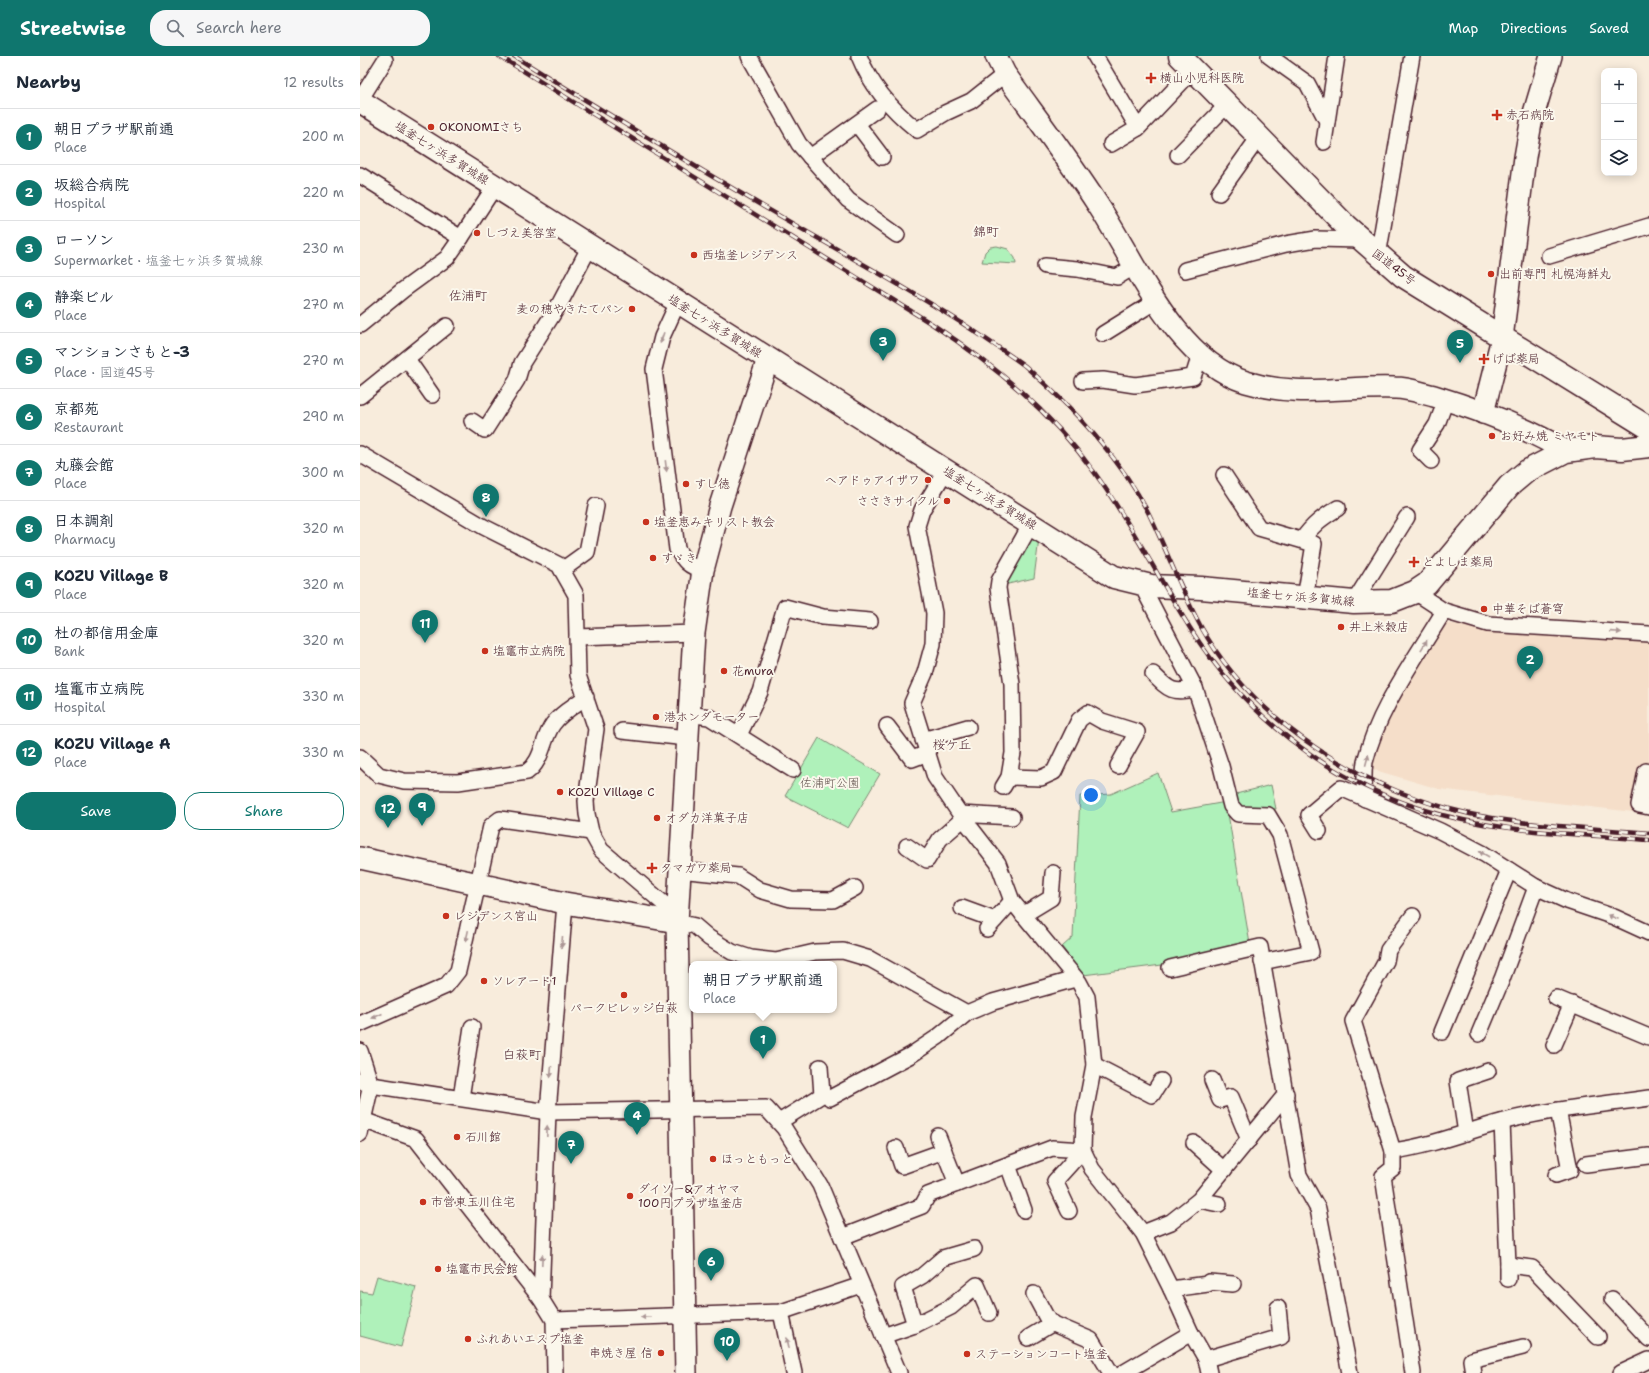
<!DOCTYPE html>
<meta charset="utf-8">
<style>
body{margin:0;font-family:"Shantell Sans","Klee One",sans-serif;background:#f6f6f7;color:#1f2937}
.controls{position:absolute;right:12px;top:12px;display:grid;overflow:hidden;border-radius:8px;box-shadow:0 2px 10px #0003}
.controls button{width:36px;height:36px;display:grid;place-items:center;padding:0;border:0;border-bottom:1px solid #e0e1e3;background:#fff;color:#1f2937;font:20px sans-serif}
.you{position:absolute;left:731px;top:739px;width:14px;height:14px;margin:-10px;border:3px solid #fff;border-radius:50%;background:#1a73e8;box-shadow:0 0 0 6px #1a73e833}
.badge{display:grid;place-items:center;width:26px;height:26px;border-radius:50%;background:#0f766e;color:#fff;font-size:13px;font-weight:700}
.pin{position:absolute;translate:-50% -33px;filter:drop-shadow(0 1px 2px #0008)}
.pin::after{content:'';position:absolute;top:21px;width:14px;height:12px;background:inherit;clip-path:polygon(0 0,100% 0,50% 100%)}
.popup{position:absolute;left:329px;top:905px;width:148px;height:52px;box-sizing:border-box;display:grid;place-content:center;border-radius:8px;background:#fff;filter:drop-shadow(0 1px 3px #0005);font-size:13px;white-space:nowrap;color:#747a83}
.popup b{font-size:15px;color:#1f2937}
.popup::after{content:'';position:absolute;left:50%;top:100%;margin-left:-8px;border:8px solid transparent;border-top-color:#fff}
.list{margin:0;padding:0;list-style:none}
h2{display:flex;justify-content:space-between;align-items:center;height:52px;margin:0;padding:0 16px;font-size:17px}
h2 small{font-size:13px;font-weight:400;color:#747a83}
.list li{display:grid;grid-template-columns:26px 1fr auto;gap:12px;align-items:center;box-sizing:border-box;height:56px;padding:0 16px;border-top:1px solid #e0e1e3}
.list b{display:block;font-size:15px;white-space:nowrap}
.list p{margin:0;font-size:13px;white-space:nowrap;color:#747a83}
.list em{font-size:13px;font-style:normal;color:#747a83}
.actions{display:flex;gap:8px;padding:12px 16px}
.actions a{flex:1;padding:9px 0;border:1px solid #0f766e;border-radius:16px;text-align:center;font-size:14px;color:#0f766e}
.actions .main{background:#0f766e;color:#fff}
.icon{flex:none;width:22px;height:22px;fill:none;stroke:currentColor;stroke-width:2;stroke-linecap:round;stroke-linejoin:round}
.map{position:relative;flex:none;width:1289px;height:1317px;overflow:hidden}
header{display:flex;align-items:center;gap:24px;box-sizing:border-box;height:56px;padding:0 20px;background:#0f766e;color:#fff}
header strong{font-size:19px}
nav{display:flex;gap:22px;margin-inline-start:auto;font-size:14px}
.search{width:280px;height:36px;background:#f6f6f7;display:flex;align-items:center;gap:10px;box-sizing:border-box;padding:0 14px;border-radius:16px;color:#747a83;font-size:15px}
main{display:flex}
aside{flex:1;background:#fff}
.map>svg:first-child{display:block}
</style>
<header>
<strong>Streetwise</strong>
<div class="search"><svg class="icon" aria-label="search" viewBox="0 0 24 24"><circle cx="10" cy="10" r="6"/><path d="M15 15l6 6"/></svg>Search here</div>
<nav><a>Map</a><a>Directions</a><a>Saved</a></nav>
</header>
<main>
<aside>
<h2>Nearby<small>12 results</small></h2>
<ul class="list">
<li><span class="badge">1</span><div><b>朝日プラザ駅前通</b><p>Place</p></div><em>200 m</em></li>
<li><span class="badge">2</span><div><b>坂総合病院</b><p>Hospital</p></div><em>220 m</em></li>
<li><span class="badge">3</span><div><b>ローソン</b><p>Supermarket · 塩釜七ヶ浜多賀城線</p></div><em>230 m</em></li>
<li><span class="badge">4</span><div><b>静楽ビル</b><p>Place</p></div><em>270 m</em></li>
<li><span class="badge">5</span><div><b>マンションさもと-3</b><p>Place · 国道45号</p></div><em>270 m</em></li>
<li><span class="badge">6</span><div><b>京都苑</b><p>Restaurant</p></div><em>290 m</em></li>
<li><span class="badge">7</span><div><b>丸藤会館</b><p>Place</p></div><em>300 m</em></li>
<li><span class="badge">8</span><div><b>日本調剤</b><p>Pharmacy</p></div><em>320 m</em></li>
<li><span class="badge">9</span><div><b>KOZU Village B</b><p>Place</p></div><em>320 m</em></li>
<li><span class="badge">10</span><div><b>杜の都信用金庫</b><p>Bank</p></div><em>320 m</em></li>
<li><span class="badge">11</span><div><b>塩竃市立病院</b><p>Hospital</p></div><em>330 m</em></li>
<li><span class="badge">12</span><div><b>KOZU Village A</b><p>Place</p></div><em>330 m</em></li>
</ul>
<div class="actions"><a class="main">Save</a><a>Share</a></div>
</aside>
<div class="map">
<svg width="1289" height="1317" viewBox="0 0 1289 1317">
<rect width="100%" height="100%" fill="#f8ecdc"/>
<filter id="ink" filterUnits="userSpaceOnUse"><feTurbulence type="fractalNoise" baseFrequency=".025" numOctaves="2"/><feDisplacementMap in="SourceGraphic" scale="8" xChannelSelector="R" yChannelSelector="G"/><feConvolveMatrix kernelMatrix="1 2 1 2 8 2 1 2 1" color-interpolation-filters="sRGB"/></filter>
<g filter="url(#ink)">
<path fill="#f5dec9" d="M1084 567 1174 577 1289 583V711H1278L1273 756 1079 733 1008 712 1026 662Z"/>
<g fill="#aff1ba" stroke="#7c8872">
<path d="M637 190 648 193 655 202 656 208 622 206 625 196 630 191Z"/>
<path d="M670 478 679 483 674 522 644 529Z"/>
<path d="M459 682 520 718 488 772 425 740Z"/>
<path d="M798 717 811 756 866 746 890 888 810 908 723 919 702 891 713 881 720 740 751 738Z"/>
<path d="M911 729 916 753H885L878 747 876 738Z"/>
<path d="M17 1220 56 1231 41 1291 0 1280V1235L12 1237Z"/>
</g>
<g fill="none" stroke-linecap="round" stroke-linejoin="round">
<defs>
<g id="street">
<path d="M389 0 439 88 488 144 537 179"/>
<path d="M499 0C511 30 532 54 557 74L585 57 611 45 645 18"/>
<path d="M735 0 778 72"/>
<path d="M909 0 947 27 967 65"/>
<path d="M0 44 25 4"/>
<path d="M497 68 522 101"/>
<path d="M964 86 977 0"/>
<path d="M751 88 778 72 833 14"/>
<path d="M818 99 867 49"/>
<path d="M450 101 517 53"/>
<path d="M0 119 101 182 135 130"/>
<path d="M859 137 899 81"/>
<path d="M1018 200 1052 0"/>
<path d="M1189 200 1289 170"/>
<path d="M685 210 717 213 757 221 775 210"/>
<path d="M825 214 926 188 956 183 1001 184"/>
<path d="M318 246 302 281 294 313 317 493C324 505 329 511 343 514"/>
<path d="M0 269 43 234 87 202 101 182"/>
<path d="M743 278 796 245"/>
<path d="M47 303 72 339"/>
<path d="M723 325 743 324 775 329 833 321 840 299"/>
<path d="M0 340 87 270"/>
<path d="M112 365 125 374 157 324 162 307 200 247 230 190"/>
<path d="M0 398 124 471 199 509 216 539 218 619 236 673 226 745 227 758 231 776 241 794 317 859"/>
<path d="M1071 405 1060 394 1077 368 1086 344"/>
<path d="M586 414 562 454 557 470 574 557 573 588 565 617 552 647 575 721 600 758 638 807 652 845 719 926 727 941 734 1009 724 1061 723 1094 732 1113 783 1177 811 1233 831 1277 846 1303 849 1317"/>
<path d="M864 419 899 472 954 488 945 542"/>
<path d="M942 484C952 469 963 461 978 452"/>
<path d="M202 514 227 496 236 450"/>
<path d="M781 528 835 632 861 710 871 750 878 758 908 759 920 779 951 896 902 906"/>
<path d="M1055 536 1084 555 1128 568 1289 578"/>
<path d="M994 546 1047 461"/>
<path d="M217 581 334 577"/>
<path d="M793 618C808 633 813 639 835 632"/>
<path d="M329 658 349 661 433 714"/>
<path d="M527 670 552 703 568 697"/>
<path d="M262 675 327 682"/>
<path d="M379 679 400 636 425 551 463 561 510 565"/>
<path d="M563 684 608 671"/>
<path d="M0 701 19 719 44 725 98 726 167 716C183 705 182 683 193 668 201 657 215 649 226 641"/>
<path d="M1286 715 1279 749 1289 751"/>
<path d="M649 721 681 722 694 716 719 664 728 657 742 665 777 676 758 710"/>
<path d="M643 731 649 721 653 697 652 628 638 532 639 525 671 468"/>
<path d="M1005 743C1004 731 1003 718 1005 706 1018 652 1056 602 1084 555"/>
<path d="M600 758 652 761"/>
<path d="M959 775 949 759 981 732 1080 775 1124 798 1176 831 1207 845 1254 861 1289 877"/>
<path d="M547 790 567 804 580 783 603 763"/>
<path d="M319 814 378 820 400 834 431 843 473 844 495 832"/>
<path d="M602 852 635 864"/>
<path d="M663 859 691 842 693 817"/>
<path d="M317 866 335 870 349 882 372 896 391 902 416 905 455 896 483 895 510 903 607 957"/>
<path d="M627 873 652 845"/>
<path d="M810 912 900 891 939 1119 958 1153 990 1317"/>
<path d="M1196 942 1289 981"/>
<path d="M0 968 86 930 98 915 131 770 140 763 231 776"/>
<path d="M1082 976 1149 814"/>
<path d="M1119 978 1142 923 1176 831"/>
<path d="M1194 989 1212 948"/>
<path d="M0 995 11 1029 0 1078"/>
<path d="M734 1009 792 1039 801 1025"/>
<path d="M852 1024 860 1044 871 1041 889 1084"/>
<path d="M0 1025 11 1029 188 1056 406 1052 424 1072 460 1129 539 1317"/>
<path d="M101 1042 112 971"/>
<path d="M470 1042 551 999 578 981 607 957 633 946 715 923"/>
<path d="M3 1064 56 1083 181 1243 194 1264 195 1317"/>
<path d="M419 1066 462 1039 460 1011"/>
<path d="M1142 1066 1148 1209 1172 1212 1238 1281"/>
<path d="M1106 1077 1098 1025 1128 1015"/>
<path d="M578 1080 597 1128"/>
<path d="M834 1087 864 1114"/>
<path d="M536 1092 542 1110 584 1095"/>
<path d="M1033 1095C1070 1090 1105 1076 1141 1066 1189 1053 1240 1049 1289 1042"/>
<path d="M1226 1108 1289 1100"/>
<path d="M648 1109 664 1154"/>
<path d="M1196 1119 1210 1114 1198 1054"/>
<path d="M839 1144 859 1148"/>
<path d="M709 1155 695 1125 723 1094"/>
<path d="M783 1177 811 1166 839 1144 926 1038"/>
<path d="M482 1181 562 1150 568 1139 692 1092 723 1094"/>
<path d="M1148 1209V1223"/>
<path d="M811 1233 848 1228 849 1226 873 1228"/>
<path d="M674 1238 689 1266 731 1284 751 1317"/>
<path d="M181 1243 188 1056 205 847"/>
<path d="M1252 1243 1289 1283"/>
<path d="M421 1256 434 1317"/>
<path d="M194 1264 421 1256 501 1229"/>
<path d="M555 1269 543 1231 562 1220 583 1202 614 1193"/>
<path d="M523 1280 555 1269 591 1251 617 1229 629 1257"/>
<path d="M668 1282 693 1267"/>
<path d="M846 1303 921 1281 918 1252"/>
<path d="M763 1317 831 1277"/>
<path d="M1053 1317 1023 1120 1033 1112V1095L993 965 1026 905 1028 894 1053 860"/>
<path d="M1113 1317 1111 1304 1163 1291"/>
<path d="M1261 1317 1289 1304"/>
</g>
<g id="secondary">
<path d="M636 0 645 18C676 61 709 104 738 149 776 207 815 304 886 326 938 342 983 330 1035 332 1049 332 1061 337 1074 340 1120 354 1165 371 1206 395"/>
<path d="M1123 357 1142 282 1165 101 1171 67 1191 0"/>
<path d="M0 802 205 847 317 866"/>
<path d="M326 1317 317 866 334 577 343 514 360 450 408 303"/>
</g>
<path id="primary" d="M0 45 754 521 791 530 841 532 994 546 1032 545 1055 536 1067 528 1149 430 1167 415 1206 395 1235 391 1262 393 1289 390"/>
<path id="highway" d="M820 0 986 170 1043 220 1289 372"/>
</defs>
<use href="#street" stroke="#4a1f2b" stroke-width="18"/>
<use href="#secondary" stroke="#4a1f2b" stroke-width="24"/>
<use href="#primary" stroke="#4a1f2b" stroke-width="25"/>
<use href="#highway" stroke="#4a1f2b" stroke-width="25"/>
<use href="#street" stroke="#fbf7ec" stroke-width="15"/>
<use href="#secondary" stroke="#fbf7ec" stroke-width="21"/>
<use href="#primary" stroke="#fbf7ec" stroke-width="22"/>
<use href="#highway" stroke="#fbf7ec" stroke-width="22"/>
<defs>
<g id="rail">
<path d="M139 0 572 268C634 309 690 355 734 416 770 465 797 520 830 572 883 657 966 723 1062 753 1135 777 1213 777 1289 784"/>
<path d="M154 0C260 66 367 130 475 192 525 221 576 249 623 281 637 291 652 300 665 310 714 353 759 400 789 458 807 495 821 534 840 569 894 667 1003 734 1110 758 1168 770 1230 772 1289 777"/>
</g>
</defs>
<use href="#rail" stroke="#4a1f2b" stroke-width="4.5"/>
<use href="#rail" stroke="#fbf7ec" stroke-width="3" stroke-dasharray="9" stroke-linecap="butt"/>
</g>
<defs><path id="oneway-solid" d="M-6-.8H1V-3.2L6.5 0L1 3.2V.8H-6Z"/></defs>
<g fill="#ab9695">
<use href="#oneway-solid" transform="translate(302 282) rotate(109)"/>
<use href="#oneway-solid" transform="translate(306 410) rotate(83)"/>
<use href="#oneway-solid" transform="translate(1256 576) rotate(4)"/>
<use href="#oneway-solid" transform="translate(1064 589) rotate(-59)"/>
<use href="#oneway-solid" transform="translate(1007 704) rotate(-75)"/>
<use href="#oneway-solid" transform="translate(1124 798) rotate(-150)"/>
<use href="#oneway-solid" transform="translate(1253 861) rotate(-159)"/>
<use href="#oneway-solid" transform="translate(107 880) rotate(103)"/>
<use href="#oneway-solid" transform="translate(202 886) rotate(95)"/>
<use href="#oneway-solid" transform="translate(17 960) rotate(156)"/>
<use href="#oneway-solid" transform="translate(191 1016) rotate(95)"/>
<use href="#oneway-solid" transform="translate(187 1075) rotate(-88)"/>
<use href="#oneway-solid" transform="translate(182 1204) rotate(-88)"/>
<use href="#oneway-solid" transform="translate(286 1261) rotate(178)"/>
<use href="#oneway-solid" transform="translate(428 1287) rotate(-102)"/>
</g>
</g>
<g fill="#c8321e" stroke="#fbf7ec" stroke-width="1.5">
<path d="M789 16h4v4h4v4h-4v4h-4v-4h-4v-4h4z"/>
<path d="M1135 53h4v4h4v4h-4v4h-4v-4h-4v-4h4z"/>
<circle cx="71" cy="71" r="4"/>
<circle cx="117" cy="177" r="4"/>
<circle cx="334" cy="199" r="4"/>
<circle cx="1131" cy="218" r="4"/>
<circle cx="272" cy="253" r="4"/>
<path d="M1122 297h4v4h4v4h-4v4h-4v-4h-4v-4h4z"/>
<circle cx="1132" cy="380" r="4"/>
<circle cx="568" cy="424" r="4"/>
<circle cx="326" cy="428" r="4"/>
<circle cx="587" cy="445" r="4"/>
<circle cx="286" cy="466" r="4"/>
<circle cx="293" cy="502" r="4"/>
<path d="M1052 500h4v4h4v4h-4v4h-4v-4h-4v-4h4z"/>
<circle cx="1124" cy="553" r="4"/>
<circle cx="981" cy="571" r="4"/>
<circle cx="125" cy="595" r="4"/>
<circle cx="364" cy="615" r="4"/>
<circle cx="296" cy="661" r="4"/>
<circle cx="200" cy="736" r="4"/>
<circle cx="297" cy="762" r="4"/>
<path d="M290 806h4v4h4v4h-4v4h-4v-4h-4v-4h4z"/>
<circle cx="86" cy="860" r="4"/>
<circle cx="124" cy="925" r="4"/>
<circle cx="264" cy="939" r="4"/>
<circle cx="97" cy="1081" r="4"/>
<circle cx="353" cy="1103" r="4"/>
<circle cx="270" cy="1140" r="4"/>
<circle cx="63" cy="1146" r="4"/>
<circle cx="78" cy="1213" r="4"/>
<circle cx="108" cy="1283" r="4"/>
<circle cx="301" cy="1297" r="4"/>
<circle cx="607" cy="1298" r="4"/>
</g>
<g text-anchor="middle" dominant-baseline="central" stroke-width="4" stroke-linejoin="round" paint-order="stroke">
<g font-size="12" fill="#4a1f2b" stroke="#fbf7ec" text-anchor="start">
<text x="800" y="22">横山小児科医院</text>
<text x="1146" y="59">赤石病院</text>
<text x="79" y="71">OKONOMIさち</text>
<text x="125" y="177">しづえ美容室</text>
<text x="342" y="199">西塩釜レジデンス</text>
<text x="1139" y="218">出前専門 札幌海鮮丸</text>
<text x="264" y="253" text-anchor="end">麦の穂やきたてパン</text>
<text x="1132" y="303">げば薬局</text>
<text x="1140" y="380">お好み焼 ミヤモト</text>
<text x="560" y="424" text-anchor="end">ヘアドゥアイザワ</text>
<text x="334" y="428">すし徳</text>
<text x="579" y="445" text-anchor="end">ささきサイクル</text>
<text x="294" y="466">塩釜恵みキリスト教会</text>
<text x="301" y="502">すゞき</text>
<text x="1062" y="506">とよしま薬局</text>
<text x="1132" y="553">中華そば蒼穹</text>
<text x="989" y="571">井上米穀店</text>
<text x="133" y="595">塩竈市立病院</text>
<text x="372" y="615">花mura</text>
<text x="304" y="661">港ホンダモーター</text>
<text x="208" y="736">KOZU Village C</text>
<text x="305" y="762">オダカ洋菓子店</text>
<text x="300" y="812">タマガワ薬局</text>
<text x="94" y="860">レジデンス宮山</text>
<text x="132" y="925">ソレアード1</text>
<text x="264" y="952" text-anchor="middle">パークビレッジ白萩</text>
<text x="105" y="1081">石川館</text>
<text x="361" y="1103">ほっともっと</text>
<text x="278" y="1133">ダイソー&amp;アオヤマ<tspan x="278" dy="14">100円プラザ塩釜店</tspan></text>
<text x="71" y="1146">市営東玉川住宅</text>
<text x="86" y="1213">塩竈市民会館</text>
<text x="116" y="1283">ふれあいエスプ塩釜</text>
<text x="293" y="1297" text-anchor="end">串焼き屋 信</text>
<text x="615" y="1298">ステーションコート塩釜</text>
</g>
<g font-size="12" fill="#4a1f2b" stroke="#fbf7ec">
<text transform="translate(82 97) rotate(32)">塩釜七ヶ浜多賀城線</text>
<text transform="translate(1034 211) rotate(37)">国道45号</text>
<text transform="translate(355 270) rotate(32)">塩釜七ヶ浜多賀城線</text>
<text transform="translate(630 442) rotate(32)">塩釜七ヶ浜多賀城線</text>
<text transform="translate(941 541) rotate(5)">塩釜七ヶ浜多賀城線</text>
</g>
<g font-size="12" fill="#63544f" stroke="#fbf7ec">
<text x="470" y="727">佐浦町公園</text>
</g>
<g font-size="13" fill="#4a1f2b" stroke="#fbf7ec">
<text x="626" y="175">錦町</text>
<text x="108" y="239">佐浦町</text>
<text x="592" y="688">桜ケ丘</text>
<text x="162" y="998">白萩町</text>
</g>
</g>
</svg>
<div class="controls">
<button>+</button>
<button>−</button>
<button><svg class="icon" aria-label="layers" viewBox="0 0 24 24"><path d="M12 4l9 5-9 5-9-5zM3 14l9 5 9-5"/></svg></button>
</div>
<div class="you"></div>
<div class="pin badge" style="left:403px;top:1003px">1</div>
<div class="popup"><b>朝日プラザ駅前通</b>Place</div>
<div class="pin badge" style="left:1170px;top:623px">2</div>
<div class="pin badge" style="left:523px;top:305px">3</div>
<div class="pin badge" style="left:277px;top:1079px">4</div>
<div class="pin badge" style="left:1100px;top:307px">5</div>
<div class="pin badge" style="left:351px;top:1225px">6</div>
<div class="pin badge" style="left:211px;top:1108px">7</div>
<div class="pin badge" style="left:126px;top:461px">8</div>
<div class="pin badge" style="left:62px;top:770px">9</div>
<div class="pin badge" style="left:367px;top:1305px">10</div>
<div class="pin badge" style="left:65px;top:587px">11</div>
<div class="pin badge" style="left:28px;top:772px">12</div>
</div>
</main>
